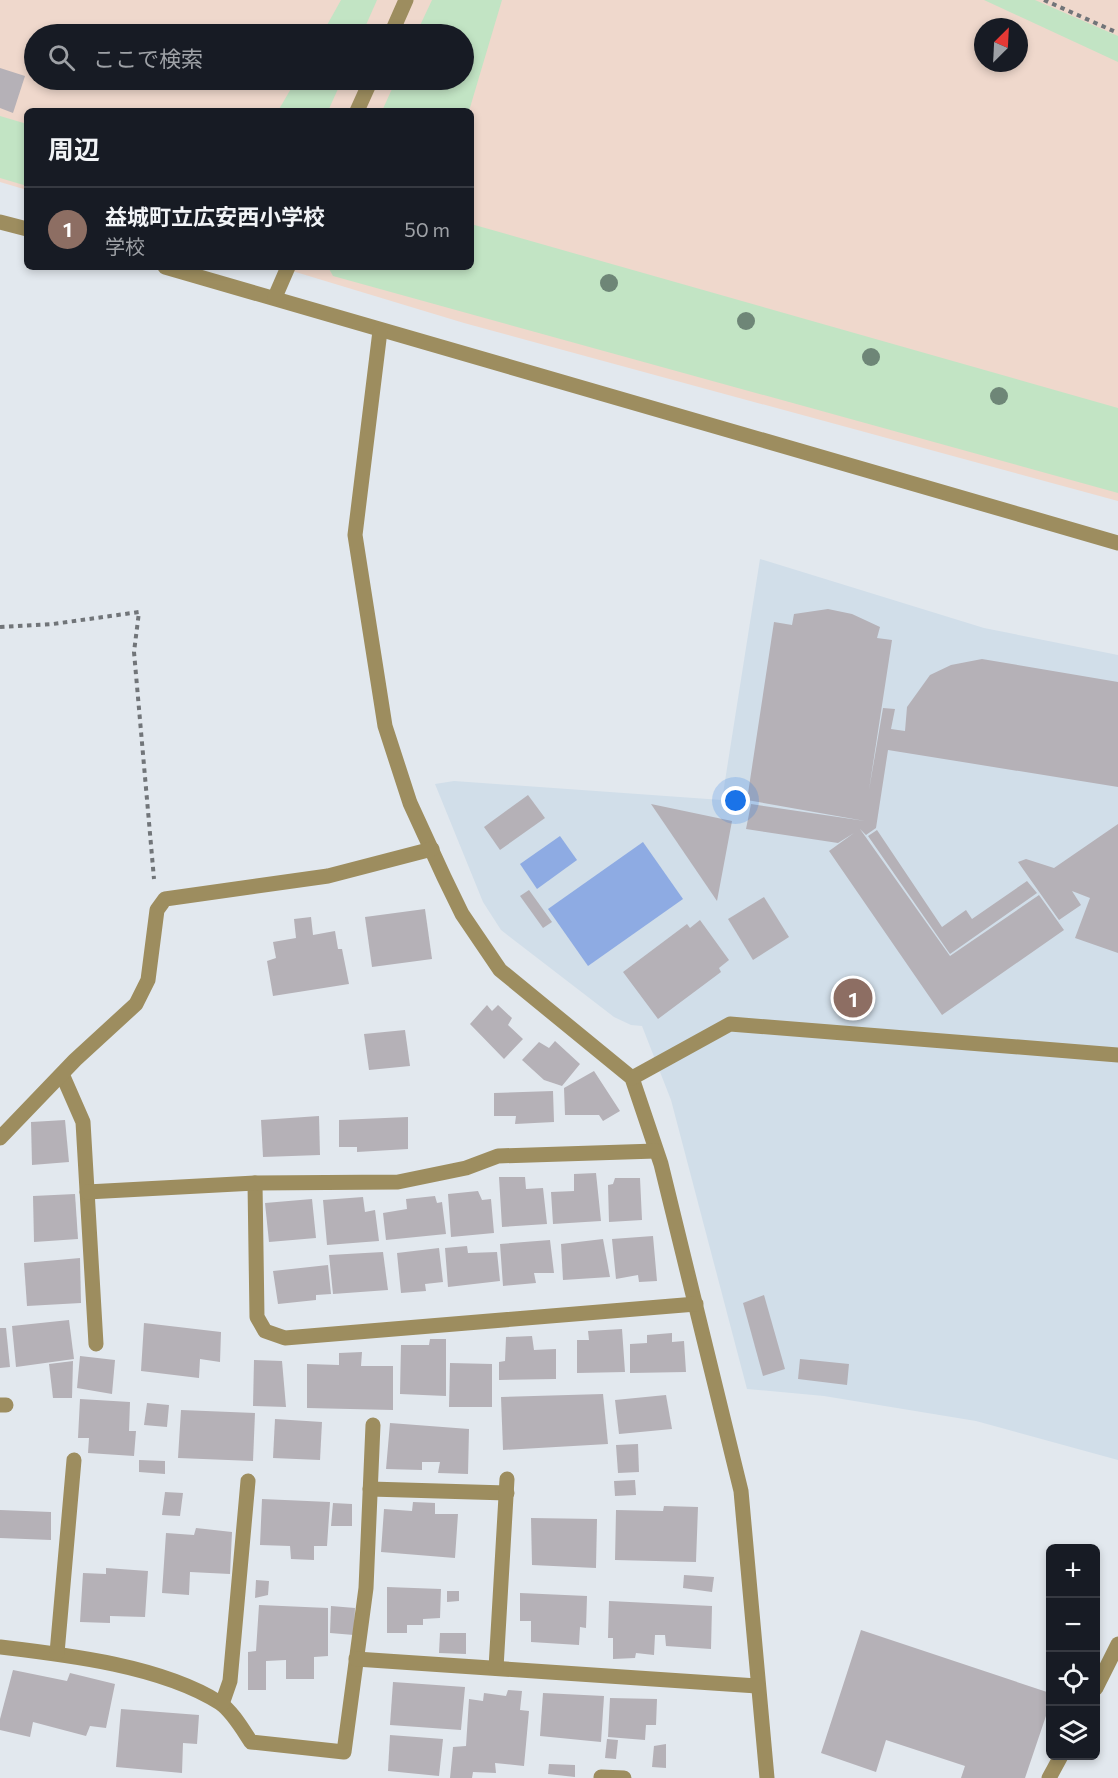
<!DOCTYPE html>
<html lang="ja">
<meta charset="utf-8">
<style>
body{margin:0;font-family:Commissioner,"Noto Sans JP",sans-serif;background:#242831;color:#f1f3f6}
.controls{position:absolute;right:18px;bottom:18px;display:grid;overflow:hidden;border-radius:9px;box-shadow:0 3px 9px #0003}
.controls button{width:54px;height:54px;display:grid;place-items:center;padding:0;border:0;border-bottom:2px solid #363941;background:#171b24;color:#f1f3f6;font:30px sans-serif}
.compass{position:absolute;left:974px;top:18px;width:54px;height:54px;border-radius:50%;background:#171b24;box-shadow:0 3px 9px #0003;rotate:24deg}
.you{position:absolute;left:736px;top:801px;width:21px;height:21px;margin:-15px;border:4px solid #fff;border-radius:50%;background:#1a73e8;box-shadow:0 0 0 9px #1a73e833}
.badge{display:grid;place-items:center;width:39px;height:39px;border-radius:50%;background:#1a73e8;color:#fff;font-size:20px;font-weight:700}
.pin{position:absolute;translate:-50% -50%;border:3px solid #fff;box-shadow:0 2px 6px #0006}
.list{margin:0;padding:0;list-style:none}
h2{display:flex;justify-content:space-between;align-items:center;height:78px;margin:0;padding:0 24px;font-size:26px}
h2 small{font-size:20px;font-weight:400;color:#9ea1a6}
.list li{display:grid;grid-template-columns:39px 1fr auto;gap:18px;align-items:center;box-sizing:border-box;height:84px;padding:0 24px;border-top:2px solid #363941}
.list b{display:block;font-size:22px;white-space:nowrap}
.list p{margin:0;font-size:20px;white-space:nowrap;color:#9ea1a6}
.list em{font-size:20px;font-style:normal;color:#9ea1a6}
.icon{flex:none;width:33px;height:33px;fill:none;stroke:currentColor;stroke-width:2;stroke-linecap:round;stroke-linejoin:round}
.map{position:relative;flex:none;width:1118px;height:1778px;overflow:hidden}
.search{position:absolute;background:#171b24;box-shadow:0 3px 9px #0003;left:24px;top:24px;width:450px;height:66px;display:flex;align-items:center;gap:15px;box-sizing:border-box;padding:0 21px;border-radius:33px;color:#9ea1a6;font-size:22px}
.panel{position:absolute;background:#171b24;box-shadow:0 3px 9px #0003;left:24px;top:108px;width:450px;height:162px;border-radius:9px}
.map>svg:first-child{display:block}
</style>
<div class="map">
<svg width="1118" height="1778" viewBox="0 0 1118 1778">
<rect width="100%" height="100%" fill="#e2e8ee"/>
<path fill="#efd8cc" fill-rule="evenodd" d="M0 0H1118V501L464 323 279 267H471V111H27V190L0 182ZM983 27H1019V63H983ZM34 34H464V80H34Z"/>
<path fill="#d1dee9" d="M760 559 984 628 1118 655V1460L976 1421 824 1396 747 1389 671 1100 642 1026 631 1025 614 1017 501 930 483 902 435 784 454 781 722 800Z"/>
<g fill="#c2e4c4">
<path d="M341 0H377L362 34H322Z"/>
<path d="M432 0H502L469 111H382L396 80H464V34H416Z"/>
<path d="M984 0H1035L1118 36V62Z"/>
<path d="M296 80H342L328 111H278Z"/>
<path d="M0 116 27 124V186L0 178Z"/>
<path d="M471 224 1118 408V493L333 276 328 267H471Z"/>
</g>
<g fill="#8eabe3">
<path d="M560 836 577 860 537 889 520 864Z"/>
<path d="M643 842 683 899 588 966 548 909Z"/>
</g>
<g fill="#b5b1b7">
<path d="M0 68 25 76 13 113 0 108Z"/>
<path d="M828 609 852 614 865 620 880 627 877 638 892 640 869 790 883 708 895 709 891 729 905 731 907 707 930 675 951 665 982 659 1118 682V787L888 750 876 828 866 835 860 829 950 956 1039 895 1064 930 942 1015 829 851 854 833 838 843 746 829 751 804 865 821 747 800 774 622 792 625 794 614Z"/>
<path d="M528 795 545 818 500 850 484 827Z"/>
<path d="M651 804 732 821 717 901Z"/>
<path d="M1118 824V953L1075 938 1090 898 1072 891 1081 905 1059 920 1018 862 1026 859 1054 868Z"/>
<path d="M877 830 942 927 966 910 972 919 1027 881 1037 893 950 954 868 836Z"/>
<path d="M529 890 552 922 543 928 520 896Z"/>
<path d="M764 897 789 937 753 960 728 919Z"/>
<path d="M425 909 432 959 372 967 365 917Z"/>
<path d="M311 917 313 935 335 931 338 949H342L349 984 273 996 267 961 276 958 273 942 296 938 294 919Z"/>
<path d="M700 920 729 960 719 968 721 972 658 1019 623 972 687 924 690 928Z"/>
<path d="M487 1005 492 1011 498 1005 512 1018 508 1025 523 1039 504 1059 470 1024Z"/>
<path d="M405 1030 410 1066 369 1070 364 1034Z"/>
<path d="M555 1041 580 1064 562 1086 544 1080 522 1060 539 1042 549 1048Z"/>
<path d="M594 1071 620 1111 603 1121 599 1115H565L564 1088Z"/>
<path d="M553 1091 554 1122 515 1124 516 1116H494V1093Z"/>
<path d="M319 1116 320 1155 263 1157 261 1120Z"/>
<path d="M408 1117V1149L357 1152V1147H339V1120Z"/>
<path d="M65 1120 69 1162 32 1165 31 1122Z"/>
<path d="M596 1173 601 1221 553 1224 551 1192 574 1191V1174Z"/>
<path d="M499 1177H525L526 1189 543 1188 547 1224 502 1227Z"/>
<path d="M615 1178H640L642 1220 609 1222 608 1185 613 1184Z"/>
<path d="M478 1191 482 1200 491 1199 494 1233 451 1237 448 1194Z"/>
<path d="M75 1194 78 1239 34 1242 33 1196Z"/>
<path d="M435 1196 437 1203 442 1202 446 1234 386 1240 383 1213 407 1209 406 1199Z"/>
<path d="M363 1197 365 1212 375 1210 379 1241 327 1245 323 1200Z"/>
<path d="M312 1199 316 1238 269 1242 265 1203Z"/>
<path d="M653 1236 657 1281 639 1282 638 1275 616 1279 612 1239Z"/>
<path d="M603 1239 610 1277 563 1280 561 1244Z"/>
<path d="M550 1240 554 1273H534L536 1283 503 1286 500 1244Z"/>
<path d="M467 1246 468 1253 497 1252 500 1281 448 1287 445 1248Z"/>
<path d="M439 1248 443 1282 425 1284 426 1291 401 1293 397 1253Z"/>
<path d="M383 1252 388 1290 333 1294 329 1255Z"/>
<path d="M80 1258 81 1303 27 1306 24 1263Z"/>
<path d="M328 1265 331 1294 316 1295V1300L278 1304 273 1271Z"/>
<path d="M764 1295 785 1369 763 1376 743 1303Z"/>
<path d="M69 1320 74 1359 16 1367 12 1326Z"/>
<path d="M144 1323 221 1332 220 1362 200 1359 199 1378 141 1371Z"/>
<path d="M0 1328H6L10 1367 0 1368Z"/>
<path d="M622 1329 625 1372 577 1373V1340H589L588 1331Z"/>
<path d="M672 1333V1342L684 1341 686 1372 630 1373V1344L647 1343V1335Z"/>
<path d="M532 1336 534 1350 556 1349V1379L499 1380V1362L505 1361 506 1337Z"/>
<path d="M430 1339H446V1396L400 1394 401 1345H429Z"/>
<path d="M362 1352 361 1366H393V1410L307 1408V1364L339 1365V1353Z"/>
<path d="M80 1356 115 1360 112 1394 77 1388Z"/>
<path d="M800 1359 849 1364 847 1385 798 1379Z"/>
<path d="M254 1360 282 1361 286 1407 253 1406Z"/>
<path d="M73 1361 72 1398H53L49 1364Z"/>
<path d="M450 1363 492 1364V1407H449Z"/>
<path d="M603 1394 608 1444 503 1450 501 1397Z"/>
<path d="M666 1395 672 1429 619 1434 615 1400Z"/>
<path d="M80 1399 130 1402 129 1431H136L134 1456 88 1453 89 1438H78Z"/>
<path d="M147 1403 169 1405 167 1427 144 1425Z"/>
<path d="M181 1410 255 1413 253 1461 178 1458Z"/>
<path d="M275 1419 322 1422 320 1460 273 1458Z"/>
<path d="M390 1423 469 1429 468 1474 438 1473 440 1462H422V1470L386 1469Z"/>
<path d="M638 1444 639 1472 618 1473 616 1445Z"/>
<path d="M139 1460 165 1461V1474L139 1472Z"/>
<path d="M635 1480 636 1495 615 1496 614 1481Z"/>
<path d="M165 1492 183 1493 180 1516 162 1515Z"/>
<path d="M262 1499 330 1502 327 1546H314V1560L291 1559 290 1546 260 1545Z"/>
<path d="M413 1502 435 1503V1514H458L455 1558 381 1552 384 1509 412 1511Z"/>
<path d="M333 1503 352 1504V1526H331Z"/>
<path d="M664 1506 698 1507 696 1562 615 1560 616 1510 663 1511Z"/>
<path d="M0 1510 51 1512V1540L0 1538Z"/>
<path d="M531 1518 597 1519 596 1568 532 1565Z"/>
<path d="M196 1528 232 1532 230 1574 190 1572 189 1595 162 1593 166 1533 194 1535Z"/>
<path d="M106 1568 148 1571 145 1617 110 1616V1623L80 1622 83 1573 106 1574Z"/>
<path d="M684 1575 714 1577 712 1592 683 1588Z"/>
<path d="M256 1580 269 1581 268 1595 255 1598Z"/>
<path d="M387 1587 441 1589 440 1618 423 1619V1625H407V1633H387Z"/>
<path d="M447 1591H459V1601L447 1602Z"/>
<path d="M520 1593 587 1596 586 1628 580 1627 579 1645 531 1642V1621H520Z"/>
<path d="M609 1601 712 1606 711 1649 666 1646 665 1635H655L654 1655 636 1653 635 1658 613 1659V1638H608Z"/>
<path d="M259 1605 328 1608V1656L314 1657V1679H286V1660L266 1661V1690H248V1652L256 1651Z"/>
<path d="M331 1606 355 1608 354 1635 330 1633Z"/>
<path d="M861 1630 1050 1693V1704L1025 1778H961L965 1766 886 1740 876 1772 821 1753Z"/>
<path d="M440 1633H466V1654L439 1653Z"/>
<path d="M13 1670 67 1681 70 1673 115 1684 106 1728 90 1726 86 1736 33 1722 30 1737 0 1730V1719Z"/>
<path d="M393 1682 465 1687 461 1730 390 1725Z"/>
<path d="M508 1690 522 1691 520 1710 529 1711 524 1766 495 1763 496 1773 473 1772 472 1778H450L453 1747 466 1746 469 1699 483 1701 484 1693 506 1696Z"/>
<path d="M543 1693 604 1696 601 1742 540 1736Z"/>
<path d="M610 1698 657 1699 656 1725H646L645 1740 608 1737Z"/>
<path d="M121 1709 199 1715 197 1744 183 1743 182 1773 116 1767Z"/>
<path d="M390 1735 443 1739 439 1776 388 1771Z"/>
<path d="M607 1739 618 1740 616 1759 605 1758Z"/>
<path d="M666 1744V1768L652 1767 654 1746Z"/>
<path d="M549 1764 575 1765V1777L548 1774Z"/>
</g>
<g fill="none" stroke-linecap="round" stroke-linejoin="round">
<g stroke="#717579" stroke-width="4" stroke-dasharray="4.5 4.5" stroke-linecap="butt">
<path d="M1044 0 1118 33"/>
<path d="M0 627 53 624 139 612 134 652 154 879"/>
</g>
<g stroke="#9d8d5f" stroke-width="15">
<path d="M391 34 406 0"/>
<path d="M357 111 371 80"/>
<path d="M0 222 27 229"/>
<path d="M165 267 1118 543"/>
<path d="M275 297 288 267"/>
<path d="M380 331 355 535 385 726 410 803 444 877 462 914 500 970 632 1078 661 1164 741 1491 767 1778"/>
<path d="M62 1074 83 1122 96 1344"/>
<path d="M632 1078 730 1024 1118 1055"/>
<path d="M0 1138 75 1060 136 1004 148 980 157 910 165 899 328 876 432 849"/>
<path d="M255 1183 257 1317 265 1331 285 1338 696 1304"/>
<path d="M87 1192 255 1183 398 1182 466 1168 498 1156 656 1151"/>
<path d="M0 1405H6"/>
<path d="M370 1489 507 1493"/>
<path d="M0 1647C68 1655 162 1666 220 1703 232 1711 243 1730 251 1742L344 1752 366 1588 373 1425"/>
<path d="M57 1653 74 1460"/>
<path d="M356 1659 757 1686"/>
<path d="M496 1668 507 1479"/>
<path d="M1096 1688 1118 1644"/>
<path d="M222 1704 230 1681 248 1481"/>
<path d="M601 1777 624 1778"/>
<path d="M1049 1778 1061 1756"/>
</g>
</g>
<g fill="#6e8677">
<circle cx="609" cy="283" r="9"/>
<circle cx="746" cy="321" r="9"/>
<circle cx="871" cy="357" r="9"/>
<circle cx="999" cy="396" r="9"/>
</g>
</svg>
<div class="controls">
<button>+</button>
<button>−</button>
<button><svg class="icon" aria-label="locate" viewBox="0 0 24 24"><circle cx="12" cy="12" r="6"/><path d="M12 2v4M12 18v4M2 12h4M18 12h4"/></svg></button>
<button><svg class="icon" aria-label="layers" viewBox="0 0 24 24"><path d="M12 4l9 5-9 5-9-5zM3 14l9 5 9-5"/></svg></button>
</div>
<svg class="compass" viewBox="-18 -18 36 36"><path d="M0-13l5 13h-10z" fill="#e53935"/><path d="M0 13l5-13h-10z" fill="#9ea1a6"/></svg>
<div class="you"></div>
<div class="pin badge" style="left:853px;top:998px;background:#8d6e63">1</div>
<div class="search"><svg class="icon" aria-label="search" viewBox="0 0 24 24"><circle cx="10" cy="10" r="6"/><path d="M15 15l6 6"/></svg>ここで検索</div>
<section class="panel">
<h2>周辺<small></small></h2>
<ul class="list">
<li><span class="badge" style="background:#8d6e63">1</span><div><b>益城町立広安西小学校</b><p>学校</p></div><em>50 m</em></li>
</ul>
</section>
</div>
